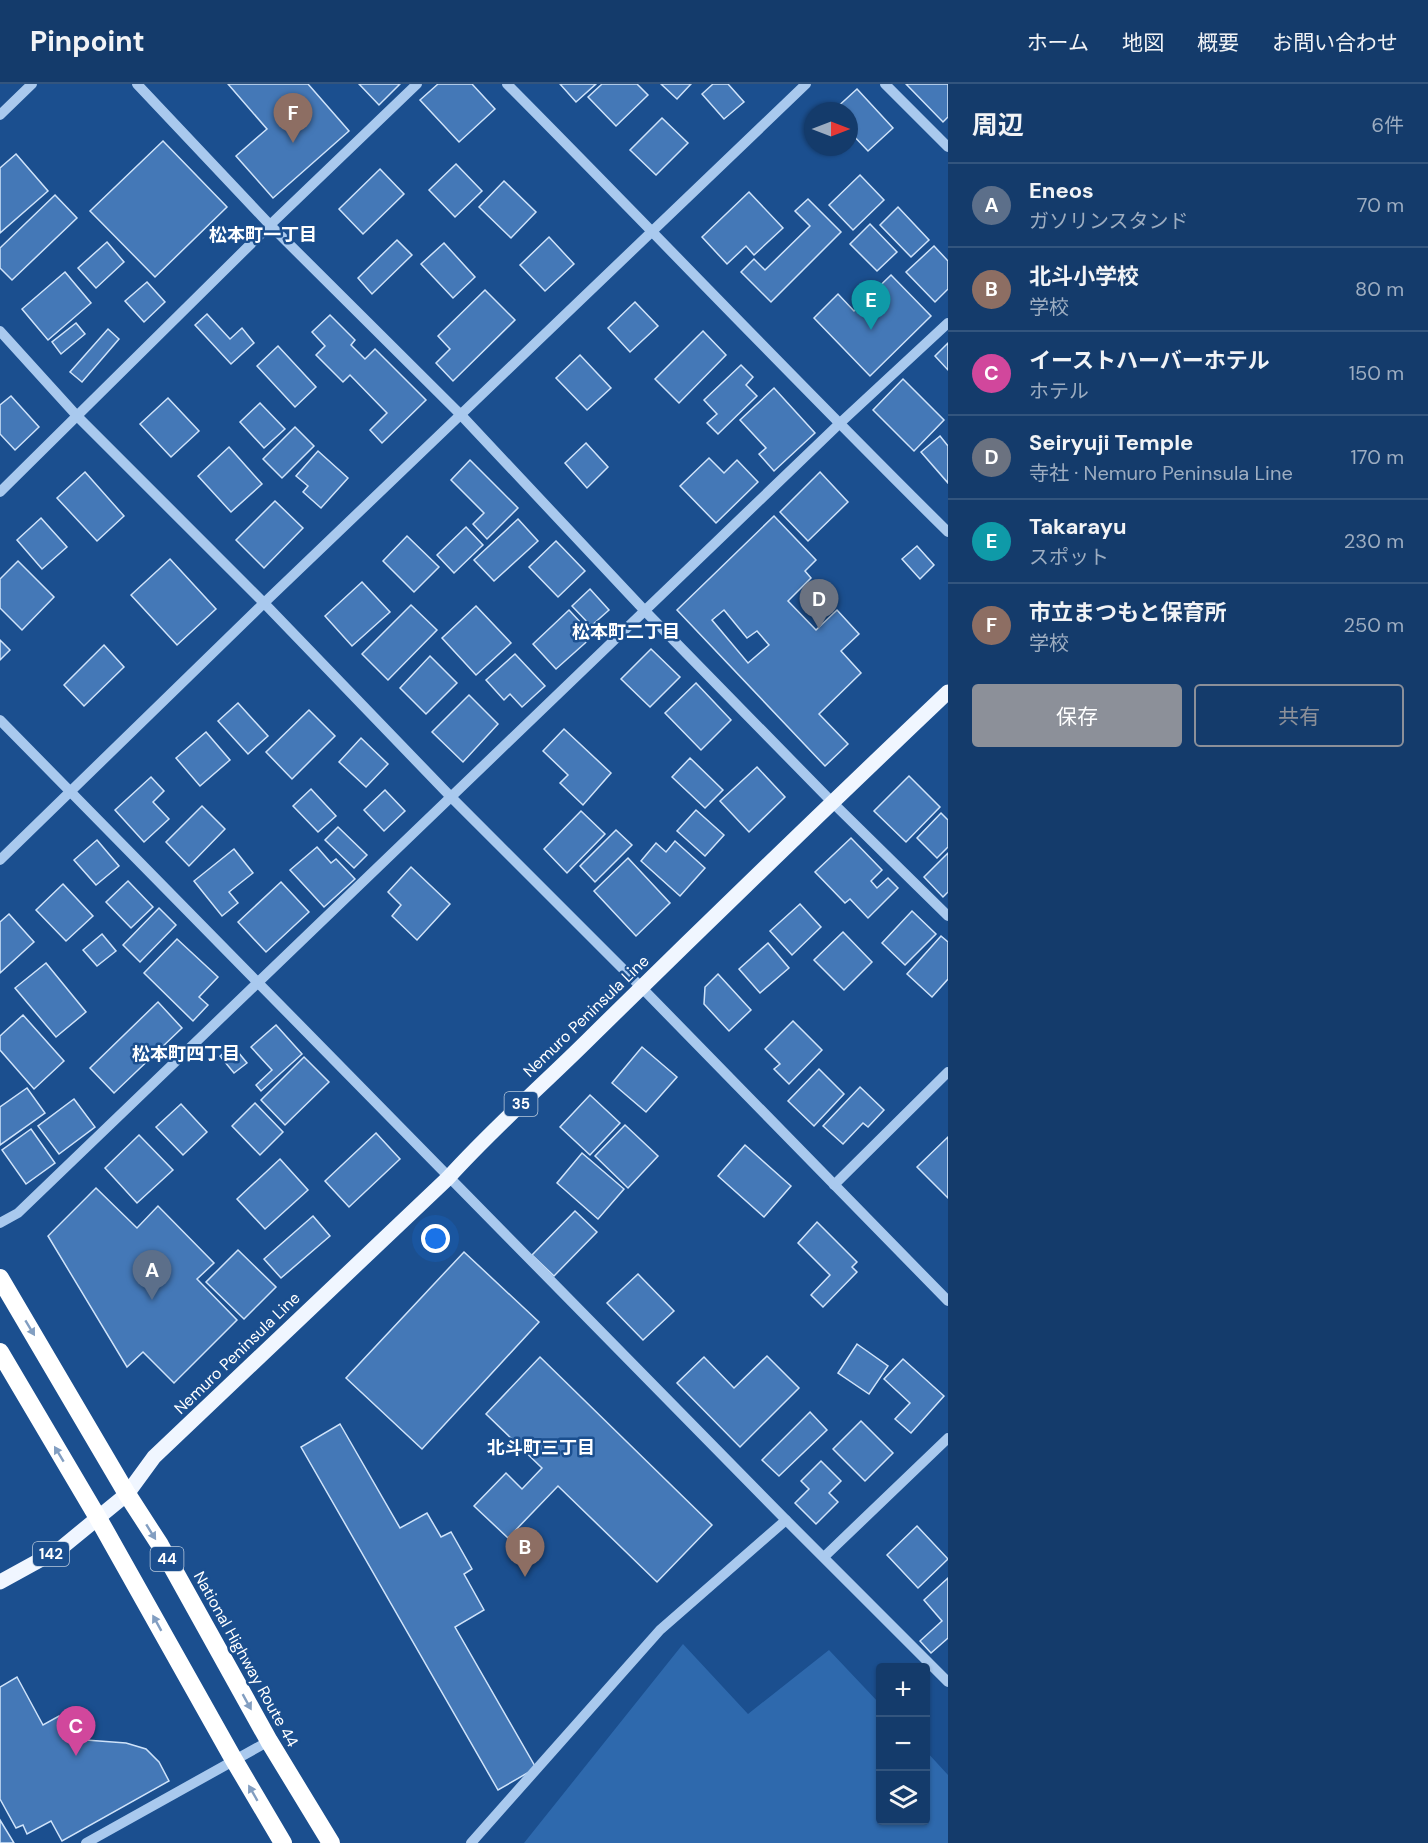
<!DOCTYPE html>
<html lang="ja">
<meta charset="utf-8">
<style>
body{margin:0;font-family:"DM Sans","Noto Sans JP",sans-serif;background:#214673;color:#f1f3f6}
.controls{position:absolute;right:18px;bottom:18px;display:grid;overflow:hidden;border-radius:6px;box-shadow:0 2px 4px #0004}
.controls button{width:54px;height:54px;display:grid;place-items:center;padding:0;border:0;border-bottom:2px solid #33557e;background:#143b6b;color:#f1f3f6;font:30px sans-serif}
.compass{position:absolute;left:804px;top:18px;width:54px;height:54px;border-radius:50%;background:#143b6b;box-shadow:0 2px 4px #0004;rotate:90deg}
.you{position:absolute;left:436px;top:1155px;width:21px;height:21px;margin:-15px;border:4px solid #fff;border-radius:50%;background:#1a73e8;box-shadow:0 0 0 9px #1a73e833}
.badge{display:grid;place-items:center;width:39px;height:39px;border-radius:50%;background:#8c9099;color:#fff;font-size:20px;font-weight:700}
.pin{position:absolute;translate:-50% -50px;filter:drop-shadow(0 2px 3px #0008)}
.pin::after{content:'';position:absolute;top:32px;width:21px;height:18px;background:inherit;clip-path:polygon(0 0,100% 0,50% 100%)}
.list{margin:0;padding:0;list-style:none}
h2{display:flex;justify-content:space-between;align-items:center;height:78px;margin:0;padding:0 24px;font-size:26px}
h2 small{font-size:20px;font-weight:400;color:#9dadc1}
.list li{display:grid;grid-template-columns:39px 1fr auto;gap:18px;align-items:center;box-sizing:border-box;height:84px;padding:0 24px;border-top:2px solid #33557e}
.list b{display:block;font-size:22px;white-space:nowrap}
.list p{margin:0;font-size:20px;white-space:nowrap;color:#9dadc1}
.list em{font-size:20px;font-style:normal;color:#9dadc1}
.actions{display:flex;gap:12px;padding:18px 24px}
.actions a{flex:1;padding:14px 0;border:2px solid #8c9099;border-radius:6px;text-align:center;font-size:21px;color:#8c9099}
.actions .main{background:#8c9099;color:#fff}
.icon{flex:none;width:33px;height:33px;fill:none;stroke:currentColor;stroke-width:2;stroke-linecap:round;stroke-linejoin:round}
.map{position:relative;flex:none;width:948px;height:1759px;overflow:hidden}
header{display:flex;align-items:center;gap:36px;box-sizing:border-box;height:84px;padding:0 30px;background:#143b6b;border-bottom:2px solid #33557e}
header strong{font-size:28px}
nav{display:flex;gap:33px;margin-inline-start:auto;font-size:21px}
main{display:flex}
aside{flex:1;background:#143b6b}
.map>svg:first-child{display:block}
</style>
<header>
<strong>Pinpoint</strong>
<nav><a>ホーム</a><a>地図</a><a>概要</a><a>お問い合わせ</a></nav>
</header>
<main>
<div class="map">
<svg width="948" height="1759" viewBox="0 0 948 1759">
<rect width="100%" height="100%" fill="#1b4f8f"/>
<path fill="#2e69ad" d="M683 1560 748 1630 829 1566 880 1620V1736H926V1667L948 1691V1759H524Z"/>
<g fill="#4478b7" stroke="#cfe3fa" stroke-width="1.5" fill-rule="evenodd">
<path d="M228 0H308L349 47 273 114 236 72 267 45Z"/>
<path d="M359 0H400L379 21Z"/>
<path d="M438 0H472L495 25 459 58 420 16Z"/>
<path d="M560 0H596L576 18Z"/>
<path d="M602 0H637L648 11 616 42 588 13Z"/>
<path d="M661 0H691L677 15Z"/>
<path d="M713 0H728L744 18 724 35 702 10Z"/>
<path d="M906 0H948V33L943 38Z"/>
<path d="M857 5 893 44 868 67 849 47V27H833Z"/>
<path d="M662 34 688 59 656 91 630 66Z"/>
<path d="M163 57 227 123 155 193 90 127Z"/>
<path d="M16 70 48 107 0 149V84Z"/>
<path d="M456 80 482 107 455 133 429 106Z"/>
<path d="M380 85 404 110 363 150 339 125Z"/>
<path d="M860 91 884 116 853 146 829 121Z"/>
<path d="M504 97 536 128 511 154 479 123Z"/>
<path d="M749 108 783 144 754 171 746 162 727 180 702 153Z"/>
<path d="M55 111 77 134 12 196 0 184V164Z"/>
<path d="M808 115 841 148 771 218 741 188 754 175 765 186 810 142 795 127Z"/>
<path d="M898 123 929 156 911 173 880 141Z"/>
<path d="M870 140 897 168 877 187 850 160Z"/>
<path d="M549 153 574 180 545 207 520 181Z"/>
<path d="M397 156 412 171 372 210 358 194Z"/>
<path d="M107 158 124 178 96 204 78 184Z"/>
<path d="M444 159 475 193 453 214 421 180Z"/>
<path d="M934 162 948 177V205L935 218 906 188Z"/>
<path d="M65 188 91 219 48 256 22 225Z"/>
<path d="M891 191 931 232 870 292 814 234 838 210 854 227Z"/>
<path d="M147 198 165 218 144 238 125 217Z"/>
<path d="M485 206 515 236 453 297 436 279 450 265 438 252Z"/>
<path d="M635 218 658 242 630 268 608 244Z"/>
<path d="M207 230 230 255 242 244 254 259 231 280 195 241Z"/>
<path d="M330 231 355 256 351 261 365 275 375 265 426 316 382 359 370 346 387 329 350 291 343 298 316 271 325 262 312 248Z"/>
<path d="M76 239 85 250 61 270 52 258Z"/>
<path d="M108 245 119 255 82 298 70 288Z"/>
<path d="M703 247 726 271 679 319 655 295Z"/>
<path d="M948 259V286L935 272Z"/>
<path d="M278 262 316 303 295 323 257 282Z"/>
<path d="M580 271 611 304 587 326 556 294Z"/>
<path d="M741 281 753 293 746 301 757 312 718 350 707 339 717 330 704 316Z"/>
<path d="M903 295 944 336 914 367 873 326Z"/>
<path d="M774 304 815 349 774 387 759 370 766 364 740 336Z"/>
<path d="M11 312 39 343 15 366 0 350V321Z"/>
<path d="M168 314 199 347 171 373 140 340Z"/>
<path d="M260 319 285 345 264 364 240 338Z"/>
<path d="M295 343 314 362 282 394 263 375Z"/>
<path d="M940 352 948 362V399L921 368Z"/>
<path d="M586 359 608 383 587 404 565 379Z"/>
<path d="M229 363 262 400 231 428 198 392Z"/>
<path d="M318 367 348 394 321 424 303 408 308 402 296 392Z"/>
<path d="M709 374 724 389 737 376 758 398 716 439 680 402Z"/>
<path d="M470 376 518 424 487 455 473 440 484 429 451 396Z"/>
<path d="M85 388 124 432 97 457 57 414Z"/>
<path d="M820 388 848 418 808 457 780 428Z"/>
<path d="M275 417 303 444 264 484 236 456Z"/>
<path d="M774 432 816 476 805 487 811 494 788 517 816 546 837 526 859 550 841 567 861 589 819 630 848 660 825 682 677 526ZM724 526 747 554 757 547 769 561 748 579 712 536Z"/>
<path d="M41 434 67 463 42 485 17 456Z"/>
<path d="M518 435 538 457 494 497 474 476Z"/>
<path d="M466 443 483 461 454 489 437 471Z"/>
<path d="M407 452 439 483 414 508 383 477Z"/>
<path d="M556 457 585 487 558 513 529 483Z"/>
<path d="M917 462 934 481 920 495 902 475Z"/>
<path d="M170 475 216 525 177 561 131 511Z"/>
<path d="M18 477 54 513 22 546 0 524V495Z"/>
<path d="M362 498 390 528 352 562 325 532Z"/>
<path d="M590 505 609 526 591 542 572 522Z"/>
<path d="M411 521 437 546 388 596 362 570Z"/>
<path d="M476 522 511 559 476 591 442 554Z"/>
<path d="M569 526 593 552 556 585 533 560Z"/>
<path d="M0 556 10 566 0 576Z"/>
<path d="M104 561 124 583 84 622 64 601Z"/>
<path d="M651 565 680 593 650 623 621 595Z"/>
<path d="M515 570 545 602 522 623 510 610 504 616 486 596Z"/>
<path d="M430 572 457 599 426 630 400 604Z"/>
<path d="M696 599 731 636 701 666 665 629Z"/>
<path d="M469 611 498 640 463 678 432 648Z"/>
<path d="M238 619 268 652 248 670 218 637Z"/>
<path d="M309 626 335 652 292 695 266 668Z"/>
<path d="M564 645 611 689 583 721 560 699 568 691 543 667Z"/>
<path d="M206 648 230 676 200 702 176 674Z"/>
<path d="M361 654 388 680 366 703 339 678Z"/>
<path d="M690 674 723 706 705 724 672 693Z"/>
<path d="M757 683 785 713 749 748 720 717Z"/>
<path d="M909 692 940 723 906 758 874 727Z"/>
<path d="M151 693 164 707 153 718 169 735 144 758 115 726Z"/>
<path d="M311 705 336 732 318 748 293 722Z"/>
<path d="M385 706 405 727 384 747 364 726Z"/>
<path d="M202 722 225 745 189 782 166 758Z"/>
<path d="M696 726 724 751 705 772 677 747Z"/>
<path d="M581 727 605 750 567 789 544 765Z"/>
<path d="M941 729 948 736V763L937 774 917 754Z"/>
<path d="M338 743 367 771 354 784 325 756Z"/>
<path d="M616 746 632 761 595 798 580 782Z"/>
<path d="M851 754 882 786 871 797 877 804 888 794 898 804 868 834 850 815 845 819 815 788Z"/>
<path d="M97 756 119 782 96 801 74 776Z"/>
<path d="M675 757 705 784 680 812 641 777 656 759 666 768Z"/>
<path d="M317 763 331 779 336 775 355 795 324 823 290 786Z"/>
<path d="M234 765 253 789 229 808 238 819 222 832 194 797Z"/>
<path d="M948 769V808L943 813 924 793Z"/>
<path d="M628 774 670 819 636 852 594 807Z"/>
<path d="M411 783 450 820 417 856 392 832 401 821 388 808Z"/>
<path d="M128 797 153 823 131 844 106 818Z"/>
<path d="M281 798 309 828 266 868 238 838Z"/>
<path d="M63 800 93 832 66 857 36 826Z"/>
<path d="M800 820 821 843 792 871 770 847Z"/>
<path d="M159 824 176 841 140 878 123 861Z"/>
<path d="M912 827 936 850 905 881 882 859Z"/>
<path d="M9 830 34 858 0 889V838Z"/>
<path d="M843 848 872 878 844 906 814 876Z"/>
<path d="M102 850 116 867 97 882 83 866Z"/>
<path d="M941 852 948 858V895L932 913 907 890Z"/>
<path d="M177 855 218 893 199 913 208 921 193 937 144 889Z"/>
<path d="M768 859 789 884 760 909 739 885Z"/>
<path d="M46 879 86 928 56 953 15 904Z"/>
<path d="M718 890 751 926 729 947 704 920 705 903Z"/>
<path d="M158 918 182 944 114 1009 90 984Z"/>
<path d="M23 931 64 977 34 1005 0 966V952Z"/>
<path d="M793 937 822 966 789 1000 774 985 780 980 765 965Z"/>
<path d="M276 941 302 970 261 1007 256 1001 272 986 251 963Z"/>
<path d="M233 962 247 979 234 989 220 972Z"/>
<path d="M642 963 677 993 646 1028 612 999Z"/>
<path d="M304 973 329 998 285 1041 261 1016Z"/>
<path d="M819 985 844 1010 814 1042 788 1017Z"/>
<path d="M860 1003 884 1026 868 1043 863 1039 843 1060 823 1042Z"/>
<path d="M27 1004 45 1029 0 1061V1023Z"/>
<path d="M590 1011 620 1039 590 1071 560 1043Z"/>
<path d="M74 1015 95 1043 59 1070 38 1042Z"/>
<path d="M255 1019 283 1048 260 1071 232 1042Z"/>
<path d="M181 1020 207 1048 183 1071 156 1043Z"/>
<path d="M625 1041 658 1072 628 1104 595 1072Z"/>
<path d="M31 1045 55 1079 26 1100 2 1066Z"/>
<path d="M376 1049 400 1075 349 1123 325 1097Z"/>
<path d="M139 1051 173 1086 137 1119 105 1084Z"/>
<path d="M948 1053V1114L917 1083Z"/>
<path d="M745 1061 791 1102 764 1133 718 1092Z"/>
<path d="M582 1069 624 1105 598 1135 557 1099Z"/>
<path d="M280 1075 308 1106 265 1145 237 1115Z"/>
<path d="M96 1104 137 1144 158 1122 214 1179 197 1195 237 1236 174 1299 143 1268 127 1283 48 1152Z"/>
<path d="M575 1127 597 1148 554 1192 532 1171Z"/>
<path d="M313 1132 330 1152 281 1194 264 1175Z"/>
<path d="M817 1138 857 1178 852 1183 857 1188 823 1223 811 1211 830 1191 798 1159Z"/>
<path d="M238 1166 276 1203 244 1235 206 1198Z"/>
<path d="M464 1168 539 1238 422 1365 346 1294Z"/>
<path d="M638 1190 674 1227 643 1256 607 1219Z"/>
<path d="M857 1260 888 1282 869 1310 838 1289Z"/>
<path d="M767 1272 799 1304 740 1363 677 1299 704 1273 734 1304Z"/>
<path d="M540 1273 712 1441 657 1498 558 1402 508 1454 474 1422 506 1389 522 1405 542 1384 486 1330Z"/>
<path d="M903 1275 944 1312 911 1349 895 1335 910 1319 884 1295Z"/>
<path d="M810 1328 827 1346 779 1392 762 1376Z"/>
<path d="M861 1337 893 1369 865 1397 833 1365Z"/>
<path d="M340 1340 400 1444 427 1429 441 1453 451 1448 472 1485 464 1490 484 1526 455 1543 536 1684 498 1706 301 1363Z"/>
<path d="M821 1377 841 1397 829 1409 838 1418 816 1440 795 1419 809 1405 801 1397Z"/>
<path d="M917 1442 948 1475 918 1504 887 1471Z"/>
<path d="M948 1494V1554L931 1569 920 1557 942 1537 924 1516Z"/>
<path d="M17 1593 43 1641 59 1632 75 1662 86 1656 126 1659 146 1665 159 1678 169 1697 62 1757 51 1737 27 1750 23 1741 16 1744 0 1715V1603Z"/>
<path d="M0 1736 14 1759H0Z"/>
</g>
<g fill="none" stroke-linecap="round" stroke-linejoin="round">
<g stroke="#a9c9ee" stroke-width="10">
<path d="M137 0 270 141 461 331 645 527 832 718 948 832"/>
<path d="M507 0C655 149 799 301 948 448"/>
<path d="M885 0 948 63"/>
<path d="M0 31 32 0"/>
<path d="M0 247 78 333 264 519 451 713 641 903 948 1217"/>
<path d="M0 408 270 141 417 0"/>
<path d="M0 636 786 1436 948 1598"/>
<path d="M0 776 264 519 806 0"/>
<path d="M834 1101 948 988"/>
<path d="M0 1139 18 1129 839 340 948 239"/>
<path d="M824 1473 948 1354"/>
<path d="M86 1759 269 1657"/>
<path d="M471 1759 660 1546 786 1436"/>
</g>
<path stroke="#f0f6ff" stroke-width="15" d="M0 1498 60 1465 127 1410 154 1373 448 1094C494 1043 546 998 594 950 711 835 829 721 948 608"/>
<g stroke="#fff" stroke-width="18">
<path d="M0 1194 127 1410 160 1461 269 1657 331 1759"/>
<path d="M0 1268 98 1434 234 1676 283 1759"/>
</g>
</g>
<defs><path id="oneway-solid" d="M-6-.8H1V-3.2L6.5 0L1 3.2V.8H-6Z" transform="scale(1.5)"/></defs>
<g fill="#829ec1">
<use href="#oneway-solid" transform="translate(30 1244) rotate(59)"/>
<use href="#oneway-solid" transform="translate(59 1370) rotate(-121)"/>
<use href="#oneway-solid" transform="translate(151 1448) rotate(58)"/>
<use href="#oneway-solid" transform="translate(157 1539) rotate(-119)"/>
<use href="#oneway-solid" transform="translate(247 1618) rotate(61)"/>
<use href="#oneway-solid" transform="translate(253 1709) rotate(-120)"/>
</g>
<g text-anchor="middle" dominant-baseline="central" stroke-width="5" stroke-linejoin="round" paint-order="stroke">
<g fill="#1b4f8f" stroke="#bbcadd" stroke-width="1.5">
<rect x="504.5" y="1008" width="33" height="24" rx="4.5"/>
<rect x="33" y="1458" width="36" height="24" rx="4.5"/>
<rect x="150.5" y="1463" width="33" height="24" rx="4.5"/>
</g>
<g font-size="15" font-weight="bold" fill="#fff">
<text x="521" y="1020">35</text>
<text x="51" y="1470">142</text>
<text x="167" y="1475">44</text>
</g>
<g font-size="16" fill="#fff" stroke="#1b4f8f">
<text transform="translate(586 932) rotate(-44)">Nemuro Peninsula Line</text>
<text transform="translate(237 1269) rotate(-44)">Nemuro Peninsula Line</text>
<text transform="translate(246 1575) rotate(61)">National Highway Route 44</text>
</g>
<g font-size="18" font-weight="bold" fill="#fff" stroke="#1b4f8f">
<text x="263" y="151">松本町一丁目</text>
<text x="626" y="548">松本町二丁目</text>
<text x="186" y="970">松本町四丁目</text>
<text x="541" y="1364">北斗町三丁目</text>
</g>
</g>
</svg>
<div class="controls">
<button>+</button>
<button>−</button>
<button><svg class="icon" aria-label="layers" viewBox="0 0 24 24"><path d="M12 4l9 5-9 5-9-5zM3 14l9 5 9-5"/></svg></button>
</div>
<svg class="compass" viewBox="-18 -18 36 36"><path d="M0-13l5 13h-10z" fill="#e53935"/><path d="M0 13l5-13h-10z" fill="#9dadc1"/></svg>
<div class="you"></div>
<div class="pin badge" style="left:152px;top:1216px;background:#5c6f8a">A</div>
<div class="pin badge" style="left:525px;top:1493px;background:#8d6e63">B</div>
<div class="pin badge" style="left:76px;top:1672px;background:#d1479c">C</div>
<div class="pin badge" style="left:819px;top:545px;background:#6b7280">D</div>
<div class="pin badge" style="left:871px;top:246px;background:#0f9aa8">E</div>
<div class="pin badge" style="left:293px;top:59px;background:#8d6e63">F</div>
</div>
<aside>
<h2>周辺<small>6件</small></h2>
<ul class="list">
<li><span class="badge" style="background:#5c6f8a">A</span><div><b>Eneos</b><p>ガソリンスタンド</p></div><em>70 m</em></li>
<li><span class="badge" style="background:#8d6e63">B</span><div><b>北斗小学校</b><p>学校</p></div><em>80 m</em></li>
<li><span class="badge" style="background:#d1479c">C</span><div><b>イーストハーバーホテル</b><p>ホテル</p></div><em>150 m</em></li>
<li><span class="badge" style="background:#6b7280">D</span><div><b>Seiryuji Temple</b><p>寺社 · Nemuro Peninsula Line</p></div><em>170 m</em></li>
<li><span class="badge" style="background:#0f9aa8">E</span><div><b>Takarayu</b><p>スポット</p></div><em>230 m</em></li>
<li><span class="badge" style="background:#8d6e63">F</span><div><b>市立まつもと保育所</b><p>学校</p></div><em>250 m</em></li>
</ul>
<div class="actions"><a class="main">保存</a><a>共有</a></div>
</aside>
</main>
